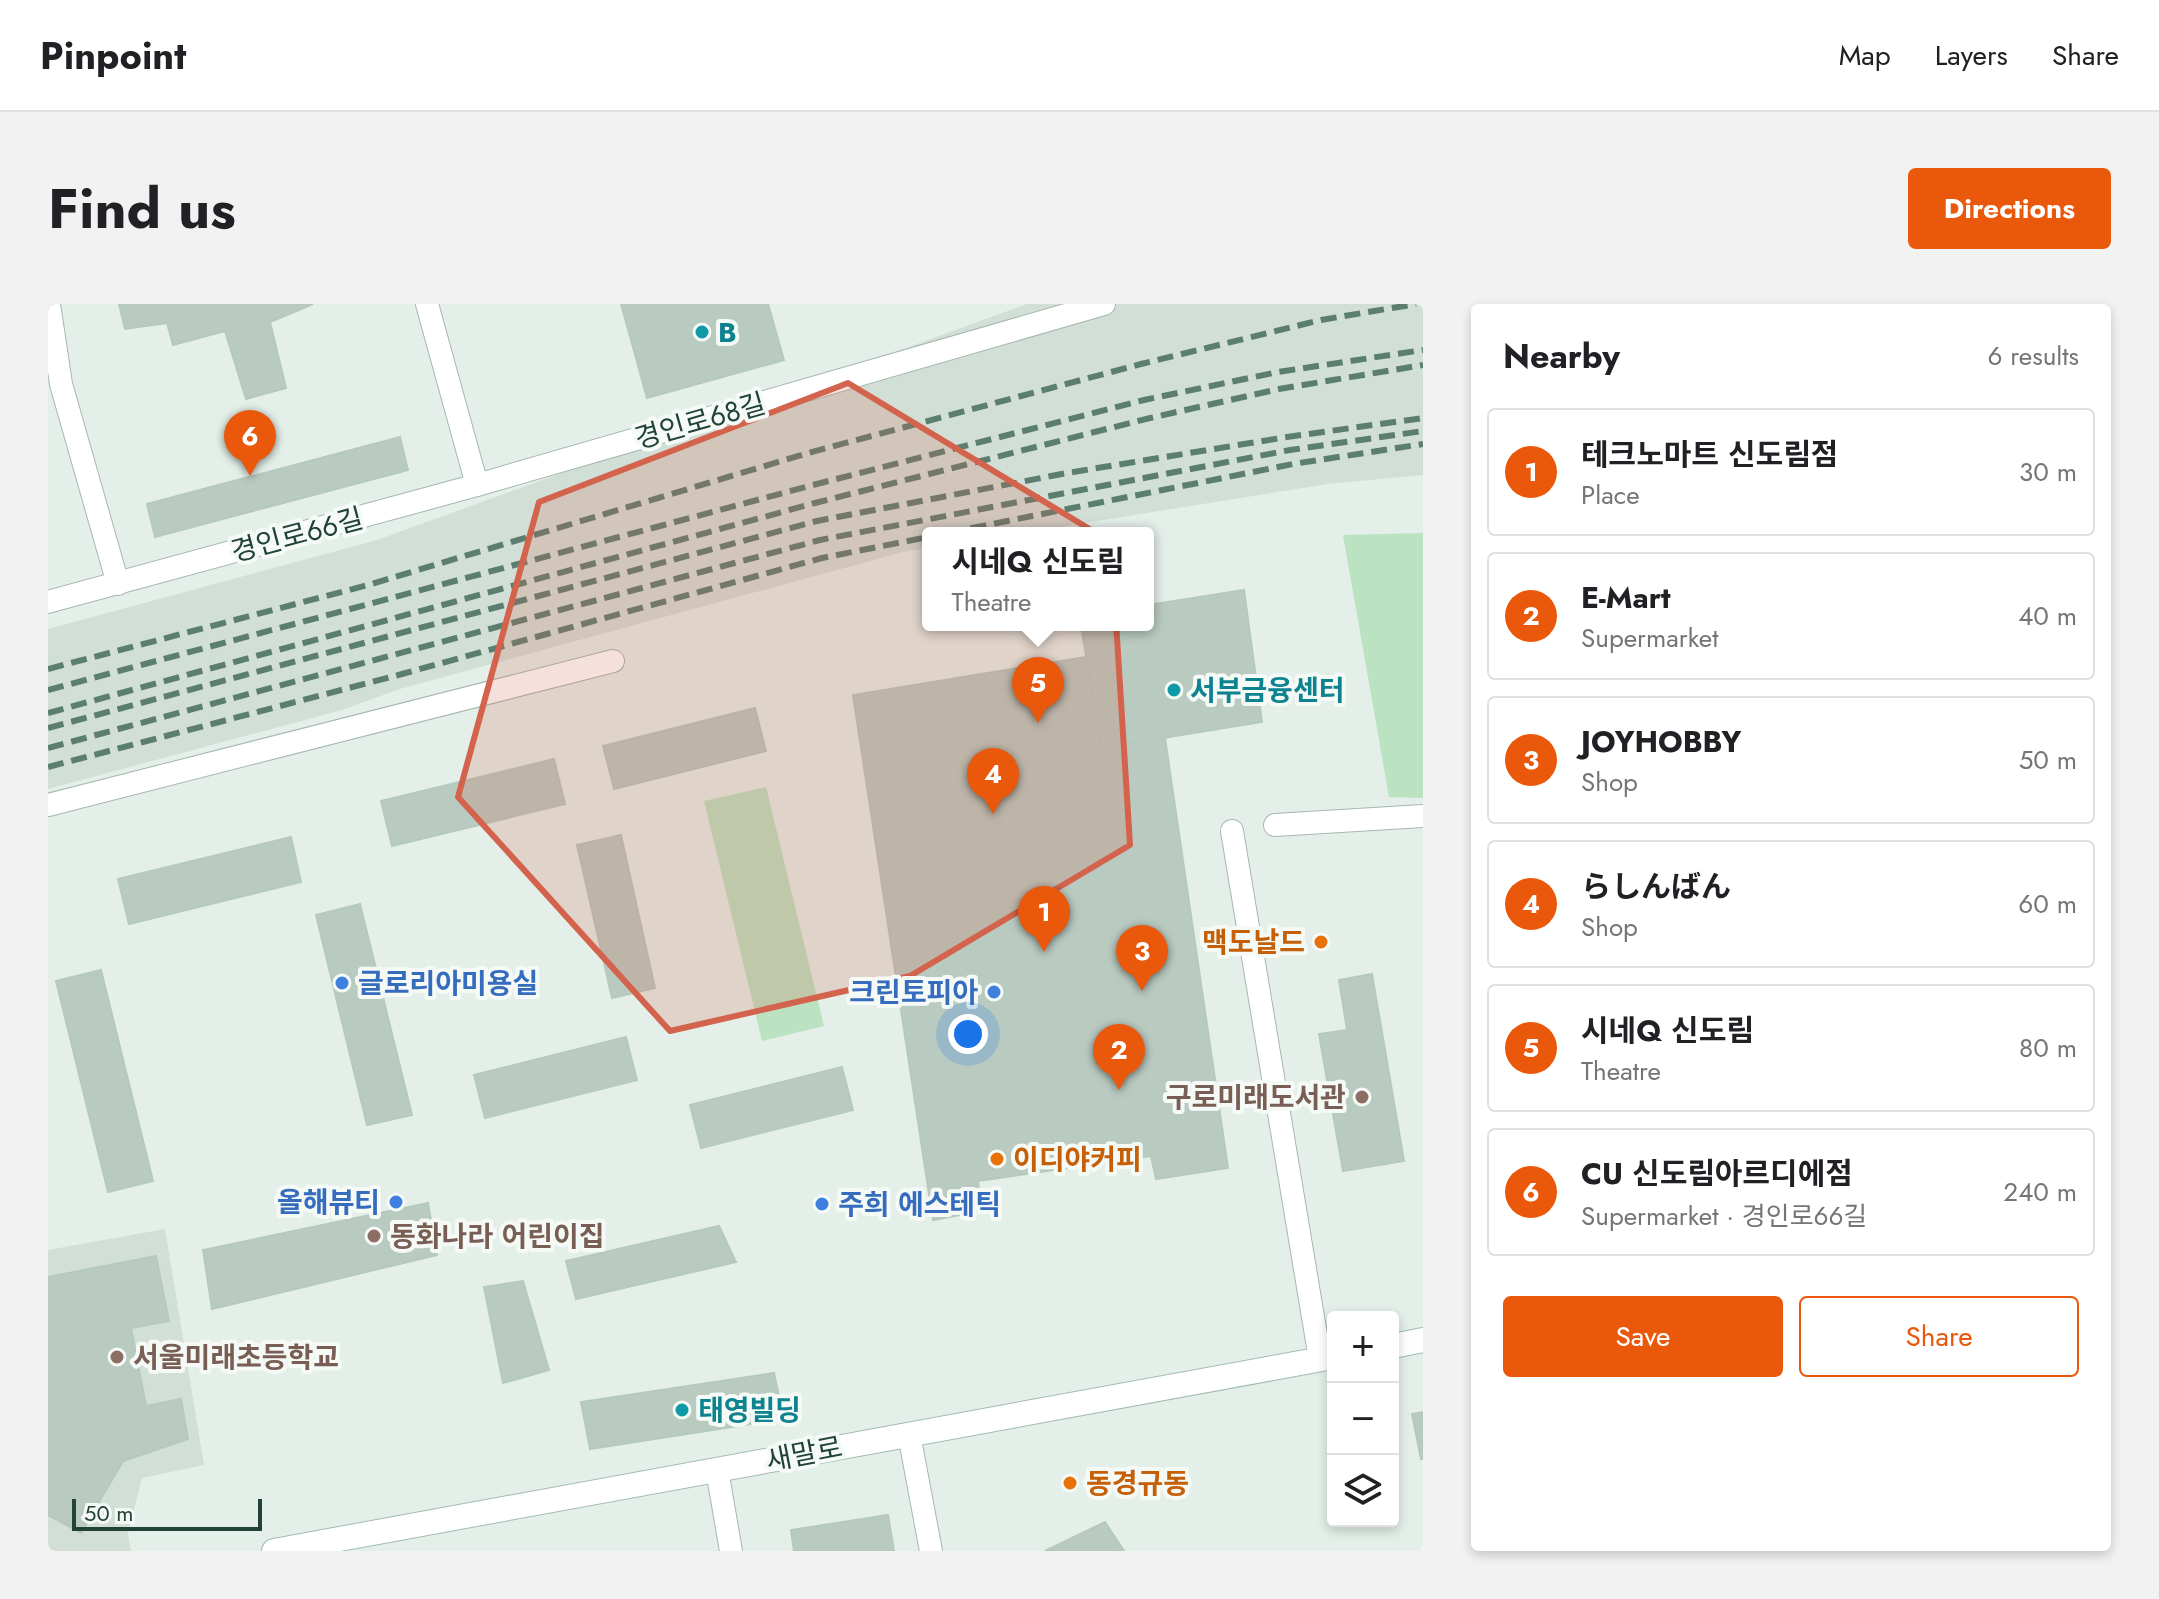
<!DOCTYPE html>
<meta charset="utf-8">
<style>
body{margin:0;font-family:Jost,"Noto Sans KR","Noto Sans JP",sans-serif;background:#f2f2f2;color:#202124}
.controls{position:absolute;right:24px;bottom:24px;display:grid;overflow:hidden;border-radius:8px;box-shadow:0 4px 12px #0003}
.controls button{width:72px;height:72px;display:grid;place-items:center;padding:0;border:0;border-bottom:2px solid #e0e0e0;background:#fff;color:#202124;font:40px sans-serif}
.scale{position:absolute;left:24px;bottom:20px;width:190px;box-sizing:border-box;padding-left:8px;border:4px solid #214236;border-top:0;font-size:22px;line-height:28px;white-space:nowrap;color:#214236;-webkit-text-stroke:6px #f5faf7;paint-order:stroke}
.you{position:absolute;left:920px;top:730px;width:28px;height:28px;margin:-20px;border:6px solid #fff;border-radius:50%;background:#1a73e8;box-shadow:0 0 0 12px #1a73e833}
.badge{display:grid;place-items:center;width:52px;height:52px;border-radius:50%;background:#ea580c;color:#fff;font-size:26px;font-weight:700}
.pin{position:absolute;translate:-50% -66px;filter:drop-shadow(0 2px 4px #0008)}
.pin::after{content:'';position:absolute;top:42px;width:28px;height:24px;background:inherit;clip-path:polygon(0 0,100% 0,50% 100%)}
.popup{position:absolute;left:874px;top:223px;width:232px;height:104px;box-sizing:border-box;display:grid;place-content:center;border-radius:8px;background:#fff;filter:drop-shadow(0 2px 6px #0005);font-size:26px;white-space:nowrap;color:#757577}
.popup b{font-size:30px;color:#202124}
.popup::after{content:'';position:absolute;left:50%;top:100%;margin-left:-16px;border:16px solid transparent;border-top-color:#fff}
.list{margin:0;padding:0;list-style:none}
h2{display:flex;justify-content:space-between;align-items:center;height:104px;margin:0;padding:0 32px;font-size:34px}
h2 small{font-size:26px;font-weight:400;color:#757577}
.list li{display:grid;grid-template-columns:52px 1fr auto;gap:24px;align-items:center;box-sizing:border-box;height:128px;margin:0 16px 16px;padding:0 16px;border:2px solid #e0e0e0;border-radius:8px}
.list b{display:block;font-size:30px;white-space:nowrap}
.list p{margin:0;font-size:26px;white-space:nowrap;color:#757577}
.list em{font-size:26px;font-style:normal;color:#757577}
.actions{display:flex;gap:16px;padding:24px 32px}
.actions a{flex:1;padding:18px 0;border:2px solid #ea580c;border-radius:8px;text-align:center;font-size:28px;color:#ea580c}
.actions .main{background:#ea580c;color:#fff}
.icon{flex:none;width:44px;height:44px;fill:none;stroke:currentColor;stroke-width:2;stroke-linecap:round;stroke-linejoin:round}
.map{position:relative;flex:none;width:1375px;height:1247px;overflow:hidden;border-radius:8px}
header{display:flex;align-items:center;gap:48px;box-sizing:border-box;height:112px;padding:0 40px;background:#fff;border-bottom:2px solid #e0e0e0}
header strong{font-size:38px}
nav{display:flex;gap:44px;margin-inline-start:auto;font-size:28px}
.intro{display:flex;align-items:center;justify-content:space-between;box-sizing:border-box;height:192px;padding:0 48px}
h1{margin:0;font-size:56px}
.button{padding:20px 36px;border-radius:8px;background:#ea580c;color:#fff;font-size:28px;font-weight:700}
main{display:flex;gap:48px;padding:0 48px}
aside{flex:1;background:#fff;border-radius:8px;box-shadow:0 4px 12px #0003}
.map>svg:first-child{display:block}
</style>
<header>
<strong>Pinpoint</strong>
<nav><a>Map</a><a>Layers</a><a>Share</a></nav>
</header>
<div class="intro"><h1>Find us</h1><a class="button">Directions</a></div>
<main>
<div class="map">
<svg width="1375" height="1247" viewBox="0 0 1375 1247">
<rect width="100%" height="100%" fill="#e4efe9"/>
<g fill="#d2dfd7">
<path d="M979 0H1375V171L1280 180 974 229H880V244L855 248 352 385 294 406 0 485V325L329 236Z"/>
<path d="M117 925 156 1161 94 1174 80 1230 83 1247H0V946Z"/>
</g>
<g fill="#bbe2c1">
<path d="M1375 229V494L1341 493 1295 231Z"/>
<path d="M718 483 776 722 714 737 656 497Z"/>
</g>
<g fill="#b9cac1" stroke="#b5c9bf" stroke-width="2">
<path d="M71 0H265L222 18 238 84 198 95 177 27 125 41 119 19 77 25Z"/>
<path d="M573 0H720L736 56 599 94Z"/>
<path d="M352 133 360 166 107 233 99 200Z"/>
<path d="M1196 286 1214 418 1053 444 1033 321H1100V301Z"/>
<path d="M1038 353 1053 444 1117 434 1180 864 1108 875 1103 852 930 877 934 907 885 916 805 391Z"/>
<path d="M707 404 718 447 566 485 555 442Z"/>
<path d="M506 455 517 500 344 542 333 497Z"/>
<path d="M573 531 607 684 564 694 529 541Z"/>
<path d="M243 533 253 578 81 620 70 575Z"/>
<path d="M312 600 364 811 319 821 268 611Z"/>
<path d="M53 666 105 877 60 888 8 677Z"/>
<path d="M1324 670 1356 857 1295 867 1271 730 1299 726 1291 676Z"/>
<path d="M578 733 589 776 437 814 426 771Z"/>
<path d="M794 763 805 806 653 844 642 801Z"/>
<path d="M380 899 389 951 164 1005 155 946Z"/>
<path d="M671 922 688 958 528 995 518 957Z"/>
<path d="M108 952 121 1017 83 1024 98 1102 133 1095 140 1135 75 1157 33 1229 0 1211V973Z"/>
<path d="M475 977 501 1066 455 1079 436 983Z"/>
<path d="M726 1069 736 1115 542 1145 533 1098Z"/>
<path d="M1375 1108V1155H1373L1364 1110Z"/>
<path d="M840 1211 846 1247H746L743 1226Z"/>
<path d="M1057 1218 1076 1247H997Z"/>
</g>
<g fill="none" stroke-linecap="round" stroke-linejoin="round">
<defs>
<g id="street">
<path d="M1 0 13 80 70 280"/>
<path d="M379 0 429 181"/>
<path d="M0 298 429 181 1056 0"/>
<path d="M0 501 565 357"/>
<path d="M1227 521 1375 512"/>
<path d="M1184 527 1272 1055"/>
<path d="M861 1130 883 1247"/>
<path d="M669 1166 683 1247"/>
</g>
<g id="secondary">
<path d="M1345 1042 1375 1036"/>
<path d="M226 1247 1285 1053"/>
</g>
</defs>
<use href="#street" stroke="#a6b8b0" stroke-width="24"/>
<use href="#secondary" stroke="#a1bcb0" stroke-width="26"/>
<use href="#street" stroke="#fff" stroke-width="22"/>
<use href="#secondary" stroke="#fff" stroke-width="24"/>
<g stroke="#5c7e71" stroke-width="6" stroke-dasharray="16 8" stroke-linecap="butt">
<path d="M899 229 1245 160 1375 140"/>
<path d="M0 365 320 281 760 149 1093 60 1273 16 1368 0"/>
<path d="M0 386 765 181 1096 96 1230 68 1375 46"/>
<path d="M0 409 767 199 1102 114 1231 85 1375 61"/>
<path d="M0 424 769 217 1019 169 1239 133 1375 114"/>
<path d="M0 444 772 236 1242 146 1375 127"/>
<path d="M0 463 354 370 774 254 880 233"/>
</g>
</g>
<path fill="#d3634c" fill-opacity="0.2" stroke="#d3634c" stroke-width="6" stroke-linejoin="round" d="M800 79 1063 238 1082 541 862 672 622 727 410 493 491 198Z"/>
<g fill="#0f9aa8" stroke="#f5faf7" stroke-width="3">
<circle cx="654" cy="28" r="8"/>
<circle cx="1126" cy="386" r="8"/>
<circle cx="634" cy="1106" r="8"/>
</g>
<g fill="#e8710a" stroke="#f5faf7" stroke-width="3">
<circle cx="1273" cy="638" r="8"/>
<circle cx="949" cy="855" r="8"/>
<circle cx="1022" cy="1179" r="8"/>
</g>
<g fill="#3f7fe0" stroke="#f5faf7" stroke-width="3">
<circle cx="294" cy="679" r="8"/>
<circle cx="946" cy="688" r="8"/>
<circle cx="348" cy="898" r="8"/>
<circle cx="774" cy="900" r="8"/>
</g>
<g fill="#8d6e63" stroke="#f5faf7" stroke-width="3">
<circle cx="1314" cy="793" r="8"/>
<circle cx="326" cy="932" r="8"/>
<circle cx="69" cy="1053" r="8"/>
</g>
<g text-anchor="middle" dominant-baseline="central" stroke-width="8" stroke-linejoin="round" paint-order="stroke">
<g font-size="28" font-weight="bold" fill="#0d838f" stroke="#f5faf7" text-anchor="start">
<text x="670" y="28">B</text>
<text x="1142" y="386">서부금융센터</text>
<text x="650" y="1106">태영빌딩</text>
</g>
<g font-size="28" fill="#214236" stroke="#f5faf7">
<text transform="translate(652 117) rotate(-16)">경인로68길</text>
<text transform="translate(249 231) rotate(-15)">경인로66길</text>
<text transform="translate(756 1150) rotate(-11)">새말로</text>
</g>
<g font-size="28" font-weight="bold" fill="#c56008" stroke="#f5faf7" text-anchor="start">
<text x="1257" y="638" text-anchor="end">맥도날드</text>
<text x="965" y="855">이디야커피</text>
<text x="1038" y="1179">동경규동</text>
</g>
<g font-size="28" font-weight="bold" fill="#366cbe" stroke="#f5faf7" text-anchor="start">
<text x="310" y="679">글로리아미용실</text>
<text x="930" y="688" text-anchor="end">크린토피아</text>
<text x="332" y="898" text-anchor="end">올해뷰티</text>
<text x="790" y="900">주희 에스테틱</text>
</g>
<g font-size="28" font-weight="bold" fill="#785e54" stroke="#f5faf7" text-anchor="start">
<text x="1298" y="793" text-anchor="end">구로미래도서관</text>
<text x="342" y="932">동화나라 어린이집</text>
<text x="85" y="1053">서울미래초등학교</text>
</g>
</g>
</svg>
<div class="controls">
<button>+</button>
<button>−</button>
<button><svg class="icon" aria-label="layers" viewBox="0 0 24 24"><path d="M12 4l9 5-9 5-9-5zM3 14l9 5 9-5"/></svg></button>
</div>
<div class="scale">50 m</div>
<div class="you"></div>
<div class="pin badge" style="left:996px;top:648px">1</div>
<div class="pin badge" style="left:1071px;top:786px">2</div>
<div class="pin badge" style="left:1094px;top:687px">3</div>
<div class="pin badge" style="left:945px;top:510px">4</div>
<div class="pin badge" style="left:990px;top:419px">5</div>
<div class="popup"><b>시네Q 신도림</b>Theatre</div>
<div class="pin badge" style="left:202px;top:172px">6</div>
</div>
<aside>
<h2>Nearby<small>6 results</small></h2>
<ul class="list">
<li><span class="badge">1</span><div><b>테크노마트 신도림점</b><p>Place</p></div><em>30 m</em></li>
<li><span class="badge">2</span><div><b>E-Mart</b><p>Supermarket</p></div><em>40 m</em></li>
<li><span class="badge">3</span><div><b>JOYHOBBY</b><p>Shop</p></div><em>50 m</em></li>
<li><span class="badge">4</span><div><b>らしんばん</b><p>Shop</p></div><em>60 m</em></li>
<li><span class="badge">5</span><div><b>시네Q 신도림</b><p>Theatre</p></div><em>80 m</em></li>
<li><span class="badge">6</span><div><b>CU 신도림아르디에점</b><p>Supermarket · 경인로66길</p></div><em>240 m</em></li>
</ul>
<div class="actions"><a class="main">Save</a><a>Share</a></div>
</aside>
</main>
